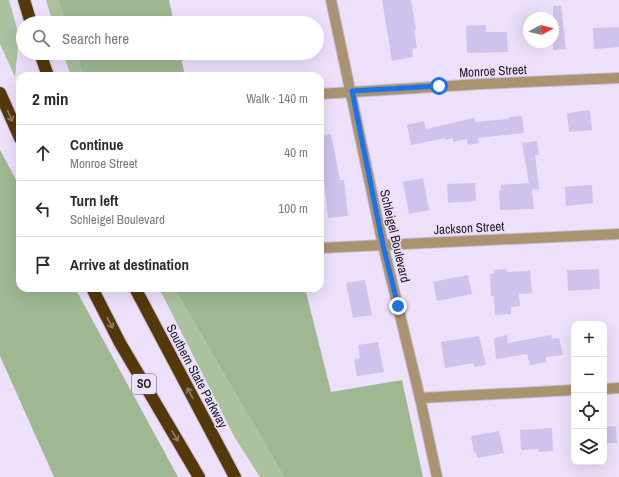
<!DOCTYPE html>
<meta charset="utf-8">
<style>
body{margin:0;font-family:"Archivo Narrow",sans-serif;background:#f2f2f3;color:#2b2b33}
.controls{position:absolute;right:12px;bottom:12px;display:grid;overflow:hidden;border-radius:8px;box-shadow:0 4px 16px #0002}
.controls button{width:36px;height:36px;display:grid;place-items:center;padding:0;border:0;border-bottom:1px solid #e1e1e2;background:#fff;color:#2b2b33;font:20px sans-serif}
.compass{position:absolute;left:523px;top:12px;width:36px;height:36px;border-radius:50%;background:#fff;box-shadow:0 4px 16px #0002;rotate:82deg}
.stop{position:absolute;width:12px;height:12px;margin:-9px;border:3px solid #1a73e8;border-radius:50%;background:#fff}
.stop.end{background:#1a73e8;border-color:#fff;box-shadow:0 1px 4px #0008}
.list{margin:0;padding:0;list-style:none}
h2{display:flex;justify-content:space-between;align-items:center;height:52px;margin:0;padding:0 16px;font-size:17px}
h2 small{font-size:13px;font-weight:400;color:#7c7c81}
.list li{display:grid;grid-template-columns:26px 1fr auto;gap:12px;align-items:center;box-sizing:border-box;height:56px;padding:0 16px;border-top:1px solid #e1e1e2}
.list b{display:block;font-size:15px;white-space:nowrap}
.list p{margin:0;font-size:13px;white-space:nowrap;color:#7c7c81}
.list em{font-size:13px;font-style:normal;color:#7c7c81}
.icon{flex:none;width:22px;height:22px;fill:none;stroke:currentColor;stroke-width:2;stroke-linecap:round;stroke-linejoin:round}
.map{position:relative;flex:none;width:619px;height:477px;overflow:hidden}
.search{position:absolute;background:#fff;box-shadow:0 4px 16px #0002;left:16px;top:16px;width:308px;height:44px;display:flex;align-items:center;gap:10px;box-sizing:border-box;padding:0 14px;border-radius:22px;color:#7c7c81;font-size:15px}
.panel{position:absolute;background:#fff;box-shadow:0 4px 16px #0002;left:16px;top:72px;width:308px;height:220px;border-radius:12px}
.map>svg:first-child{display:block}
</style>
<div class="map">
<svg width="619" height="477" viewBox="0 0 619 477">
<rect width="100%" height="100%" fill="#ede0fb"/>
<g fill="#abc29f">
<path d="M0 0H9L19 36 15 77 0 44Z"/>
<path d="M46 0H58L66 23H53Z"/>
<path d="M63 53H76L83 76H71Z"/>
<path d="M159 288H174L284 477H260L235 438Z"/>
</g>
<g fill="#9fb892">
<path d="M58 0H169L174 23H66Z"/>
<path d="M76 53H180L185 76H83Z"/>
<path d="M0 150 20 187V288H75L178 477H54L0 356Z"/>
<path d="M174 288H305L331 392 402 380 423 477H284Z"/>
</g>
<g fill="#cfc2ec">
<path d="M382 0H411L416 30H414L417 48 412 49 413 57 392 61Z"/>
<path d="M553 6H561L566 49 553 50Z"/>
<path d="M486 25V32H507L508 52 467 53 466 26Z"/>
<path d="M619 27V47L594 49 593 28Z"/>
<path d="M590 110 592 130 569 132 567 113Z"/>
<path d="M522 116 524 133 478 138 479 143 468 145 467 139 453 142V138L445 140V138L411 145 407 125 424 121 426 129 474 118 475 122 509 119V117Z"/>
<path d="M331 134 340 180H344L348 216 328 218 322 164H320V136Z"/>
<path d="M537 141 539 155H535L539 189 532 190 534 209 500 210 499 190H501V185L529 183 522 143Z"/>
<path d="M423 178 429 210 409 214 403 182Z"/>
<path d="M475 183 476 201 448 203 447 184Z"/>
<path d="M592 185 593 203 566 206 565 187Z"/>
<path d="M506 269 507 272 530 271 532 293 519 294 520 306 511 307V314L495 315 494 296H491L490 274H494V270Z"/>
<path d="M599 269 600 289 568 291 567 270Z"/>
<path d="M468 275 472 294 437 301 433 282Z"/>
<path d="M365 280 372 315 353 318 346 283Z"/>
<path d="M507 335 508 343 551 335 552 339 559 338 563 355 546 357V362L530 365 527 354 496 359 494 338Z"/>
<path d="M479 336 486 365 474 367 473 363 445 368 441 342Z"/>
<path d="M378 342 384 372 357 376 354 359 360 358 358 345Z"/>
<path d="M616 426 617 443H604V427Z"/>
<path d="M552 428 553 451 539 452V449L521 450 520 430Z"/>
<path d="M499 431 504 453 477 458 476 453H474L471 436Z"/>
</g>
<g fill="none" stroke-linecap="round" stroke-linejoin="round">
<defs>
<g id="minor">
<path d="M331 0 383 245 420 398 437 477"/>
<path d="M320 94 482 84 619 78"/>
<path d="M320 248 619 234"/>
<path d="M604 389 619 388"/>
<path d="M420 398 574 390"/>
</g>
<g id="highway">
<path d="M24 0 31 23"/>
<path d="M40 53 48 76"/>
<path d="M0 93 20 138"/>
<path d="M92 288 120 343 199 477"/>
<path d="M135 288 235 477"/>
</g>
</defs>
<use href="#minor" stroke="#c8bdd5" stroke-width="12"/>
<use href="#highway" stroke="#c8bdd5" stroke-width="14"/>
<use href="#minor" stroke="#a99371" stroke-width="10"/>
<use href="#highway" stroke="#543908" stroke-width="12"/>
</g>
<defs><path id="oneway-shaft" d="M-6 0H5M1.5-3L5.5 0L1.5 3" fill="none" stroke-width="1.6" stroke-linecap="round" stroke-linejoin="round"/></defs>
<g stroke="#917c69">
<use href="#oneway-shaft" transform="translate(10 116) rotate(67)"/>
<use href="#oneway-shaft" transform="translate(110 323) rotate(63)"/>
<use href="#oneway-shaft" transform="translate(190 393) rotate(-118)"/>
<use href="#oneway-shaft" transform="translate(175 436) rotate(59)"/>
</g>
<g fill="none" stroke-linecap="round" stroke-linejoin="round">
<path stroke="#1a73e8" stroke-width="5" d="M398 306 383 245 352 91 439 86"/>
</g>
<g text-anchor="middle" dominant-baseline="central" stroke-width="3" stroke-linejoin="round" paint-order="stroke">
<rect fill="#ede0fb" stroke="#5f5767" stroke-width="1" x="132" y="374" width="24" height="20" rx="3"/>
<g font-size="12" font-weight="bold" fill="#221c28">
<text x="144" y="384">SO</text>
</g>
<g font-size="13" fill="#221c28" stroke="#ede0fb">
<text transform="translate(493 71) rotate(-3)">Monroe Street</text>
<text transform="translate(469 228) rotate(-3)">Jackson Street</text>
<text transform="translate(395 236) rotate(77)">Schleigel Boulevard</text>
<text transform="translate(197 376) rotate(62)">Southern State Parkway</text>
</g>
</g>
</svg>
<div class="controls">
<button>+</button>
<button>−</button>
<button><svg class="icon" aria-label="locate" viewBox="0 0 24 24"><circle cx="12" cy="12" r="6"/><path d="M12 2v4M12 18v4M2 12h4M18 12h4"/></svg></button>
<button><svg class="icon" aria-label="layers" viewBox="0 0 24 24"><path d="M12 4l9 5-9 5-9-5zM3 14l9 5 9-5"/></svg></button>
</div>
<svg class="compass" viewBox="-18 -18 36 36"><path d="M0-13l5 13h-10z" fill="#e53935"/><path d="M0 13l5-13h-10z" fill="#7c7c81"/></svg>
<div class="stop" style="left:439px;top:86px"></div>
<div class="stop end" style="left:398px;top:306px"></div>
<div class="search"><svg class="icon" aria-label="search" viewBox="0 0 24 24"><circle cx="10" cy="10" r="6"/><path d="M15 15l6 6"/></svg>Search here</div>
<section class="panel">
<h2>2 min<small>Walk · 140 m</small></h2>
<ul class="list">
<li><svg class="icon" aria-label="ahead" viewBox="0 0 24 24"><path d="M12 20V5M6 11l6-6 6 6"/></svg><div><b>Continue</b><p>Monroe Street</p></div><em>40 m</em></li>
<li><svg class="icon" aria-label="left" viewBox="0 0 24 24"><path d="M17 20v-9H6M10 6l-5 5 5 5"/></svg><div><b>Turn left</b><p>Schleigel Boulevard</p></div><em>100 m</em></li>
<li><svg class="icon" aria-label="arrive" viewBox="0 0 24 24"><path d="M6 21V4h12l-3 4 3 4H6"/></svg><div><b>Arrive at destination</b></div></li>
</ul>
</section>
</div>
